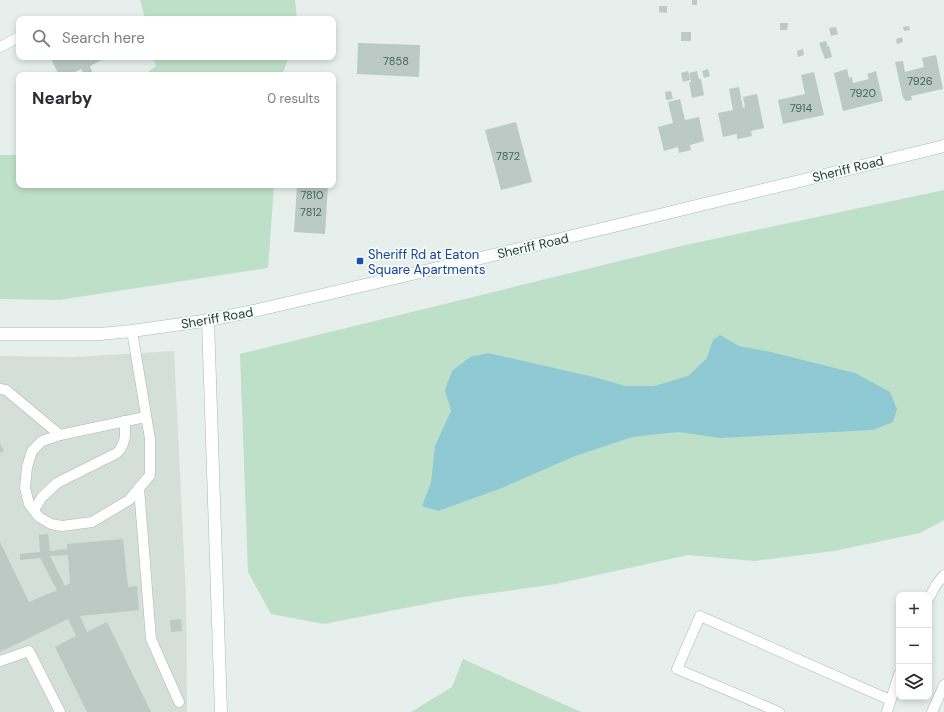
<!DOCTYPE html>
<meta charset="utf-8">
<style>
body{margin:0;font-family:"DM Sans",sans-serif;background:#f7f7f7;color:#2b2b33}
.controls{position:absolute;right:12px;bottom:12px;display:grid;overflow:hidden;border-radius:8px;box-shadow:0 2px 6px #0003}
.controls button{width:36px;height:36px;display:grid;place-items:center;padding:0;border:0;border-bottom:1px solid #e1e1e2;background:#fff;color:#2b2b33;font:20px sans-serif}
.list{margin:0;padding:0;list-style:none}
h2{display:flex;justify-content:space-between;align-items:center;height:52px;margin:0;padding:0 16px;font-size:17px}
h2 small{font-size:13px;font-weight:400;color:#7c7c81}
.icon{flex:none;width:22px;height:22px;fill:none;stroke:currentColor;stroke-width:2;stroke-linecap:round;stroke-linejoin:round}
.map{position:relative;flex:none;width:944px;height:712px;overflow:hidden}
.search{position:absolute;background:#fff;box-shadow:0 2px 6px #0003;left:16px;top:16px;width:320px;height:44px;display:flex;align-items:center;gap:10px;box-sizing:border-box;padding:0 14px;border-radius:8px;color:#7c7c81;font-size:15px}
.panel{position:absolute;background:#fff;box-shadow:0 2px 6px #0003;left:16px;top:72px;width:320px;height:116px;border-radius:8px}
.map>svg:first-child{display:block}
</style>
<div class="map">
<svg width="944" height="712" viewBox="0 0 944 712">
<rect width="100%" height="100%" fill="#e6efeb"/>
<path fill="#d4dfda" d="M174 351 186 597 187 712H0V356L74 357Z"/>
<g fill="#bfe0c8">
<path d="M140 0H295L297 19H145Z"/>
<path d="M153 57H289L282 75H144L156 66Z"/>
<path d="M0 155H19V185H274L268 268 59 300 0 299Z"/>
<path d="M944 190V520L920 533 834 551 755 561 688 555 556 584 456 598 324 624 271 614 248 572 240 354 681 246Z"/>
<path d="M463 659 581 712H411L452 687Z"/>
</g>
<path fill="#8ec9d4" d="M720 335 739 346 771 352 855 373 890 392 897 409 893 422 873 430 720 438 679 432 632 437 575 456 502 488 438 511 422 506 431 483 435 446 451 411 445 390 452 371 470 357 488 353 598 378 625 386H654L688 376 707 358 713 340Z"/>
<g fill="#bbcac4" fill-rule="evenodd">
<rect x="692" y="0" width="5" height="5"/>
<path d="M659 6H667V13L659 12Z"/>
<path d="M780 23H788L787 30H780Z"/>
<path d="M909 26 910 30 904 31 903 27Z"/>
<path d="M836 27 838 34 831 36 829 28Z"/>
<rect x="681" y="32" width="10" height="9"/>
<path d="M902 37 903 42 897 44 896 39Z"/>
<path d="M826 41 828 47 829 46 832 57 825 59 819 43Z"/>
<path d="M358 43 420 45 419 77 357 74Z"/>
<path d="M803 49 804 55 798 57 797 51Z"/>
<path d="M936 55 943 89 911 96 912 100 905 101 904 98H903L895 62 903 61 905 72 924 67 922 58Z"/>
<path d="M50 57H100L102 60 90 66 92 72 85 75 81 69 69 75H59Z"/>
<path d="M708 69 710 76 704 78 702 71Z"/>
<path d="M847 69 849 78 852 77 853 83 869 79 867 74 876 71 883 101 843 111 834 73Z"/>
<path d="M688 71 690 80 683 82 681 73Z"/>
<path d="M697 71 699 79H701L704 95 692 98 689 82H691L689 73Z"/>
<path d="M814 72 824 115 783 124 778 100 805 94 801 75Z"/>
<path d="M739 87 743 108 745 107 743 97 757 94 764 128 751 131 752 136 737 139V134L723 137 718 113 733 110 729 89Z"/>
<path d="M671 91 673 99 666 100 665 92Z"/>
<path d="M333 93H335L334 104H333Z"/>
<path d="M680 99 685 120 699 117 704 141 690 145 691 150 679 153 678 147 664 151 658 127 673 123 668 102Z"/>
<path d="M516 122 532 182 501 190 485 130Z"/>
<path d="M297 185H328L325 234 294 232Z"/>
<path d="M0 444 4 451 0 453Z"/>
<path d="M48 534 50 551 67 549V544L123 539 128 587 137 586 139 610 80 616 87 632 107 622 151 712H87L55 647 76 636 68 619 0 652V542L29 602 57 590 40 558 20 560V554L40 552 39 535ZM68 555 70 583 65 586 50 556Z"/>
<path d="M181 619 182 631 171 632 170 620Z"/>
</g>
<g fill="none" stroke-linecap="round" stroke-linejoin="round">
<defs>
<g id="lane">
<path d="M0 47 19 37"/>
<path d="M132 331 150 439V475L129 500 92 522 62 526 51 524 39 517 29 504 25 488 27 467 32 451 42 441 60 435 145 417"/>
<path d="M0 389 6 390 60 435"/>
<path d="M139 488 151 639 179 702"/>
<path d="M34 510 42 497 57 483 117 453C126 443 126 434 124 421"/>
<path d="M929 598 936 585 944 575"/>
<path d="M0 661 29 651 60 712"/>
<path d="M779 712 677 669 700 616 890 700"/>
<path d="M887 712 899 674"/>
<path d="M932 712 944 685"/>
</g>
<path id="street" d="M208 320 221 712"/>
<path id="secondary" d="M0 334H100L132 331 203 321 254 311 515 250 944 146"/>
</defs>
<use href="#lane" stroke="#a8b8b2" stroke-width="11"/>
<use href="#street" stroke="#a8b8b2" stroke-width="13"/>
<use href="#secondary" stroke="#a4bbb3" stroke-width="13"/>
<use href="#lane" stroke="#fff" stroke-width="10"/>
<use href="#street" stroke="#fff" stroke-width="12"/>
<use href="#secondary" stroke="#fff" stroke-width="12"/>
</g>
<rect fill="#1a4fb4" stroke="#f7fbf9" stroke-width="1.5" x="356" y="257" width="8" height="8" rx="2"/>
<g text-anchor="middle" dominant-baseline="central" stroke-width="3.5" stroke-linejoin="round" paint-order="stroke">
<g font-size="11" fill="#4a645c">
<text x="396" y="61">7858</text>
<text x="920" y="81">7926</text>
<text x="863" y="93">7920</text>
<text x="801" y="108">7914</text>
<text x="508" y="156">7872</text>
<text x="312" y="195">7810</text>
<text x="311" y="212">7812</text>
</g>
<g font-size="13" fill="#24423a" stroke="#f7fbf9">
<text transform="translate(848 169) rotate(-14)">Sheriff Road</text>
<text transform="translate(533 246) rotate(-13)">Sheriff Road</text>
<text transform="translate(217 318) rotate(-10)">Sheriff Road</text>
</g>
<g font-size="13" fill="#164399" stroke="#f7fbf9" text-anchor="start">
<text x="368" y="254">Sheriff Rd at Eaton<tspan x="368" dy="15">Square Apartments</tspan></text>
</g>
</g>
</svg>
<div class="controls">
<button>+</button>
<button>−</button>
<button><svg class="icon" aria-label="layers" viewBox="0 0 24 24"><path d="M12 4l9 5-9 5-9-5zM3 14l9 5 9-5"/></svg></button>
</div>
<div class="search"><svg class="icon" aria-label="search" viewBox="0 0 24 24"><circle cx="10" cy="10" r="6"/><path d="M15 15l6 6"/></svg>Search here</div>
<section class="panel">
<h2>Nearby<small>0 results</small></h2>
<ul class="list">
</ul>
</section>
</div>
